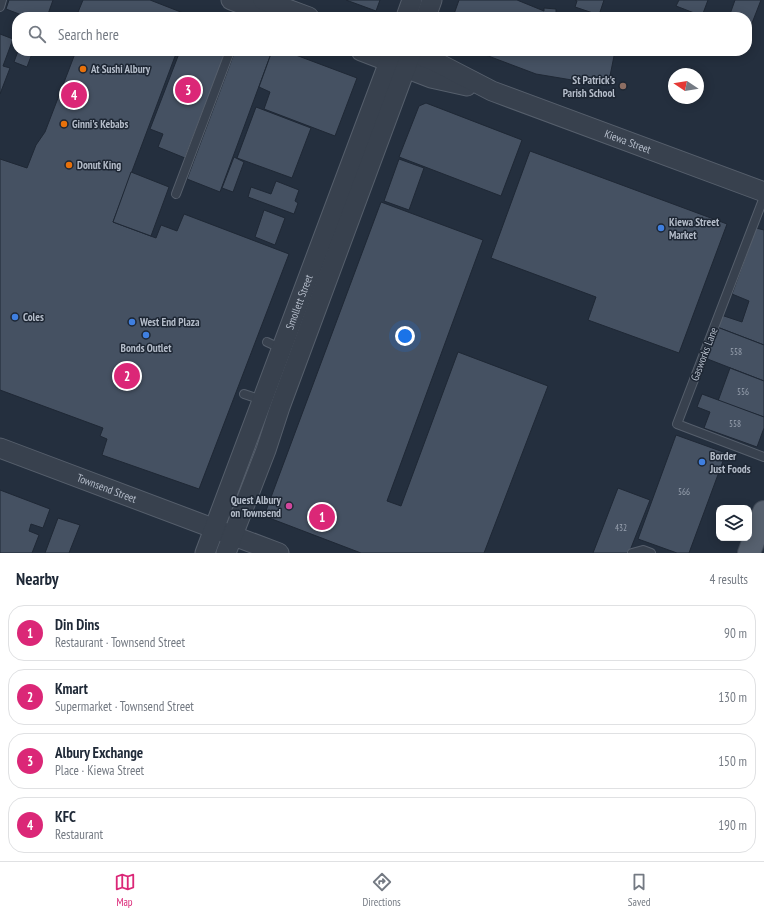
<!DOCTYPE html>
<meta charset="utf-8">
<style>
body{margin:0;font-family:"PT Sans Narrow",sans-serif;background:#f6f6f7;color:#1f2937}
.controls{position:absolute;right:12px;bottom:12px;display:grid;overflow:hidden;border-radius:8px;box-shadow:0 2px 10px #0003}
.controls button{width:36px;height:36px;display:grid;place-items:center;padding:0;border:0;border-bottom:1px solid #e0e1e3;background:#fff;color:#1f2937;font:20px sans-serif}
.compass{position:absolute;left:668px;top:68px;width:36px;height:36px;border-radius:50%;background:#fff;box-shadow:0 2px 10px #0003;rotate:282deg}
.you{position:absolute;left:405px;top:336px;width:14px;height:14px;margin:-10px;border:3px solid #fff;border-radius:50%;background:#1a73e8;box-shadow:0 0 0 6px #1a73e833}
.badge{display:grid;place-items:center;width:26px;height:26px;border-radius:50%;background:#db2777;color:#fff;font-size:13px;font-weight:700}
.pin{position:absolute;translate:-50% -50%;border:2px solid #fff;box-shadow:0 1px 4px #0006}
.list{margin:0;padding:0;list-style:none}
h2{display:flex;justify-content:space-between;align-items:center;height:52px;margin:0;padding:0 16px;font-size:17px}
h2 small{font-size:13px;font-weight:400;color:#747a83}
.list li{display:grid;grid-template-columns:26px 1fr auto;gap:12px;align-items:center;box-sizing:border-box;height:56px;margin:0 8px 8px;padding:0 8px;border:1px solid #e0e1e3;border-radius:16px}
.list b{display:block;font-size:15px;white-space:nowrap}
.list p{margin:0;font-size:13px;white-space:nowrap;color:#747a83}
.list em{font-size:13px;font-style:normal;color:#747a83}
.icon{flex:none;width:22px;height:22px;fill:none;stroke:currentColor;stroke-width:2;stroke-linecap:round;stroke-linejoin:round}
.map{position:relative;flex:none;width:764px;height:553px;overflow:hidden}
.search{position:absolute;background:#fff;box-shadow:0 2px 10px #0003;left:12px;right:12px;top:12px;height:44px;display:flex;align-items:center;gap:10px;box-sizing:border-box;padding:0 14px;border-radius:16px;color:#747a83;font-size:15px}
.sheet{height:308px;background:#fff}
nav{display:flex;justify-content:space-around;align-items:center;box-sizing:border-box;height:56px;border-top:1px solid #e0e1e3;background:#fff;font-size:11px;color:#747a83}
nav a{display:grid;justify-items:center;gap:2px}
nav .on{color:#db2777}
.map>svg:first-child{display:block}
</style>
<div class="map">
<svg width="764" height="553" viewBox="0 0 764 553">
<rect width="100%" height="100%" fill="#242f3e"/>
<g fill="#455162" stroke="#1f2835">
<path d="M9 0H53L47 17H27L6 9Z"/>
<path d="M83 0H150L191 16 190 17H76Z"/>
<path d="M346 0H380L376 11Z"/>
<path d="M459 0H517L544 11V8L556 9V17H453Z"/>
<path d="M575 0H604L599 15 575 7 577 1Z"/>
<path d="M679 0H708L702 16 676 6Z"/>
<path d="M735 0H761L747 36V17H729Z"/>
<path d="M0 34 13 39 3 66 10 68 0 94Z"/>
<path d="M18 51H33L27 67 14 62Z"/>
<path d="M76 51H177L113 222 156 238 161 225 177 231 184 214 289 254 199 489 102 455 107 439 100 436 103 428 0 390V159L27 168 36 145 45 132Z"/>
<path d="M180 51H226L185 158 158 147 163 134 150 129Z"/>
<path d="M235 51H272L220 192 187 179Z"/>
<path d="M272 51H285L357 78 335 136 264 109 270 92 259 87Z"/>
<path d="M475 51H615L608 86 536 74Z"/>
<path d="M426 103 522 140 501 196 399 157 419 106Z"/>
<path d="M256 107 311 128 292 178 237 158Z"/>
<path d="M530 151 727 224 679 353 588 320 596 297 491 258Z"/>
<path d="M234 157 244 162 233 192 222 188Z"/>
<path d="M399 159 424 168 409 210 384 201Z"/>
<path d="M131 172 169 187 151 236 113 222Z"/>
<path d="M276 181 299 190 295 201 298 203 294 214 248 197 251 187 271 194Z"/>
<path d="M381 202 483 240 387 501 401 506 458 352 548 386 484 553H361L264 516Z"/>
<path d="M264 210 285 218 275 245 255 237Z"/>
<path d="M756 228 764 230V345L717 327 721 315 742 322 749 301 732 294Z"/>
<path d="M717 327 764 345V381L705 358Z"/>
<path d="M730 368 764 381V417L718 401Z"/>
<path d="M702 394 764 417V428L757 447 704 428 710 412 697 407Z"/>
<path d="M676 435 726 453 689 553H677L638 539Z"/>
<path d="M618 488 650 500 629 553H593Z"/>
<path d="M0 490 50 509 43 528 31 524 29 531 39 535 32 553H0Z"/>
<path d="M58 518 80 525 69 553H45Z"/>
</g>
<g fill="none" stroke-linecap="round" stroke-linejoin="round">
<defs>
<g id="service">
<path d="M0 7 2 0"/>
<path d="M176 194 230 51"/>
<path d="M764 197 677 424 764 457"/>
<path d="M267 342 282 349"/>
<path d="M244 394 262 400"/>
<path d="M632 553 643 550 651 553"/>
</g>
<g id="tertiary">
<path d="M231 0 275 17"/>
<path d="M263 0 309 17"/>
<path d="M406 17 412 0"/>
<path d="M426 17 432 0"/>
<path d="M361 51 431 78 467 86"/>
<path id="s1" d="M408 51 434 61 492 91 764 192"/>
<path id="s2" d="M0 448 279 553"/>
<path id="s3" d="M205 553 393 51"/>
<path d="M226 553 266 450 280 407 412 51"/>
</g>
<path id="primary" d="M749 553 764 512"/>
</defs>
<use href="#service" stroke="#565f6c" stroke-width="10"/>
<use href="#tertiary" stroke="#565f6c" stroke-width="21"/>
<use href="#primary" stroke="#414a57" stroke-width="24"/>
<use href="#service" stroke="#38414e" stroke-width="8"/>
<use href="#tertiary" stroke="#38414e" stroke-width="19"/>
<use href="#primary" stroke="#56606e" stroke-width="22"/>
</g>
<g fill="#e8710a" stroke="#1d2633" stroke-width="1.5">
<circle cx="83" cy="69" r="4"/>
<circle cx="64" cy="124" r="4"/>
<circle cx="69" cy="165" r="4"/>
</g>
<circle fill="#8d6e63" stroke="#1d2633" stroke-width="1.5" cx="623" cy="86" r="4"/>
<g fill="#3f7fe0" stroke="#1d2633" stroke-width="1.5">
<circle cx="661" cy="228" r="4"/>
<circle cx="15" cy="317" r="4"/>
<circle cx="132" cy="322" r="4"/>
<circle cx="146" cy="335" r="4"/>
<circle cx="702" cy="462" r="4"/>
</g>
<circle fill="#d1479c" stroke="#1d2633" stroke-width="1.5" cx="289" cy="506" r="4"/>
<g text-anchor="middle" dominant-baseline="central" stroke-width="3" stroke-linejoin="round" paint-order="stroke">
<g font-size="9" fill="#98a1af">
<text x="736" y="351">558</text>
<text x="743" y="391">556</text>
<text x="735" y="423">558</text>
<text x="684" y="491">566</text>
<text x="621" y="527">432</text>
</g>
<g font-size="11" font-weight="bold" fill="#b4bcc9" stroke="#1d2633" text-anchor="start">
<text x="91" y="69">At Sushi Albury</text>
<text x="615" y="80" text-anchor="end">St Patrick's<tspan x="615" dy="13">Parish School</tspan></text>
<text x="72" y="124">Ginni's Kebabs</text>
<text x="77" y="165">Donut King</text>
<text x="669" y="222">Kiewa Street<tspan x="669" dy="13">Market</tspan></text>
<text x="23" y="317">Coles</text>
<text x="140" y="322">West End Plaza</text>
<text x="146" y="348" text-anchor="middle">Bonds Outlet</text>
<text x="710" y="456">Border<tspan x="710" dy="13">Just Foods</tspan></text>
<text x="281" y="500" text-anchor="end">Quest Albury<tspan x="281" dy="13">on Townsend</tspan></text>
</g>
<g font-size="11" fill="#b4bcc9" stroke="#1d2633">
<text stroke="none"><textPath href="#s1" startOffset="238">Kiewa Street</textPath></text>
<text stroke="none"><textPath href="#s3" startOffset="268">Smollett Street</textPath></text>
<text transform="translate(704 354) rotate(-69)">Gasworks Lane</text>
<text stroke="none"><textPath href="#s2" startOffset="114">Townsend Street</textPath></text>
</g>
</g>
</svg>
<div class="controls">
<button><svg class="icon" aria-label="layers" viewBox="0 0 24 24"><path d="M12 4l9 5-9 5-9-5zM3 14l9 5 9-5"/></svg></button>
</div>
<svg class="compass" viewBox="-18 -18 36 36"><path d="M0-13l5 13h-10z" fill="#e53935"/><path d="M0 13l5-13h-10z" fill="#747a83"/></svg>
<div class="you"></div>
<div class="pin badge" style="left:322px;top:517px">1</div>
<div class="pin badge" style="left:127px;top:376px">2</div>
<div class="pin badge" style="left:188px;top:90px">3</div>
<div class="pin badge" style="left:74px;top:95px">4</div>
<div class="search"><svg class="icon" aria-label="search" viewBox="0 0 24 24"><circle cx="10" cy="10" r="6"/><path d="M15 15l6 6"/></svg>Search here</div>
</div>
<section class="sheet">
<h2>Nearby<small>4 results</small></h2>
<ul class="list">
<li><span class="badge">1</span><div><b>Din Dins</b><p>Restaurant · Townsend Street</p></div><em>90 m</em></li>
<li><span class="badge">2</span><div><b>Kmart</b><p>Supermarket · Townsend Street</p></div><em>130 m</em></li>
<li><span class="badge">3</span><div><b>Albury Exchange</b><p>Place · Kiewa Street</p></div><em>150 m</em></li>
<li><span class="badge">4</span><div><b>KFC</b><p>Restaurant</p></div><em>190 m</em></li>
</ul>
</section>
<nav>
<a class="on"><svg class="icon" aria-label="map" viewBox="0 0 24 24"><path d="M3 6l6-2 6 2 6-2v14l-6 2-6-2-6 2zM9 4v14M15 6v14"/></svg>Map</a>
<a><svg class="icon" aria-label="directions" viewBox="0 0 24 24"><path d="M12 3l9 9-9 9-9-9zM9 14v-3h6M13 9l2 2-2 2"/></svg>Directions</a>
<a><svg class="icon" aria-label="saved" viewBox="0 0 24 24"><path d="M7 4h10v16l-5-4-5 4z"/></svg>Saved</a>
</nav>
